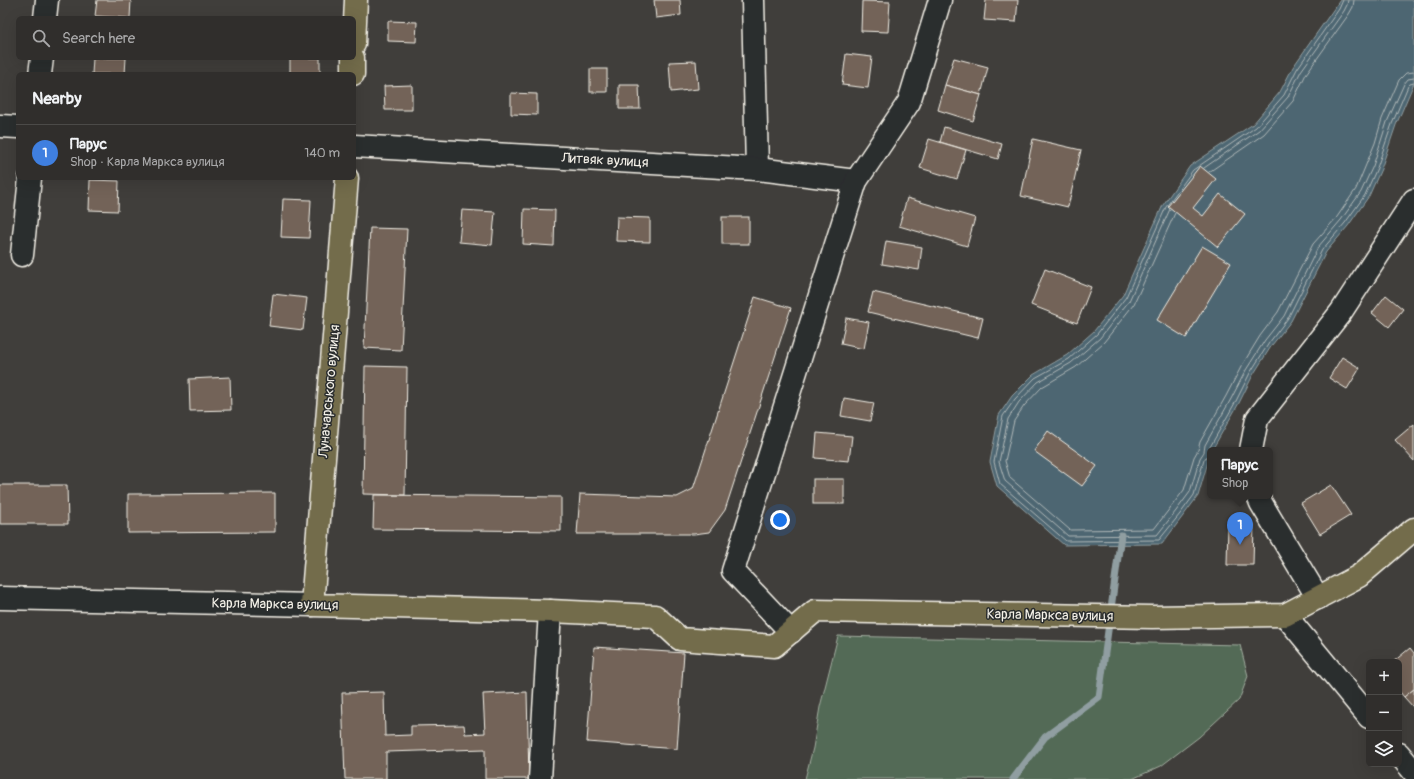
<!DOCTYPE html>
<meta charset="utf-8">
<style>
body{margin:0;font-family:Pangolin,sans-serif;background:#383634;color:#f1f3f6}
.controls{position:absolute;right:12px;bottom:12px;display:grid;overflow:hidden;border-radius:6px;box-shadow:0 4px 16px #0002}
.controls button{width:36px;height:36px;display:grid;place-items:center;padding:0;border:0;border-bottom:1px solid #4b4a48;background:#302e2c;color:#f1f3f6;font:20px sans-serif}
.you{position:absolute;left:780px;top:520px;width:14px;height:14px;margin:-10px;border:3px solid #fff;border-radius:50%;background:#1a73e8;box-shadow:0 0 0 6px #1a73e833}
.badge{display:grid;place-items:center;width:26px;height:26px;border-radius:50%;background:#ff9aa2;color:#fff;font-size:13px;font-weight:700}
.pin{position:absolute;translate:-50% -33px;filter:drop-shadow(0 1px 2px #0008)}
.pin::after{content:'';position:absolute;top:21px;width:14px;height:12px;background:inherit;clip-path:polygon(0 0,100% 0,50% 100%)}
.popup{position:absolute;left:1207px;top:447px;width:66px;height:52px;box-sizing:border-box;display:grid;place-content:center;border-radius:6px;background:#302e2c;filter:drop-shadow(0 1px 3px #0005);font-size:13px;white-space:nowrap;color:#a8a8a9}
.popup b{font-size:15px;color:#f1f3f6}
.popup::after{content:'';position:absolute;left:50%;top:100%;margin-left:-8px;border:8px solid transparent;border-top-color:#302e2c}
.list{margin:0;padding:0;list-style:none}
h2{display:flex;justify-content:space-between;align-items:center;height:52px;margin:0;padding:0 16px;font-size:17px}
h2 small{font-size:13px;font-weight:400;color:#a8a8a9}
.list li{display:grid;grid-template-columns:26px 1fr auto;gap:12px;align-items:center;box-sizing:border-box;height:56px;padding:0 16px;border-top:1px solid #4b4a48}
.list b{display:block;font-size:15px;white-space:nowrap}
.list p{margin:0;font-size:13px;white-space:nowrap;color:#a8a8a9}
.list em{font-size:13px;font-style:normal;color:#a8a8a9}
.icon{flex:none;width:22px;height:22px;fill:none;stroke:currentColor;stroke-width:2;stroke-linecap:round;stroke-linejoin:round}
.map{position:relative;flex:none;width:1414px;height:779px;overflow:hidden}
.search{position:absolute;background:#302e2c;box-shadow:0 4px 16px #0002;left:16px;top:16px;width:340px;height:44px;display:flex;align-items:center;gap:10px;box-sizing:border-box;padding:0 14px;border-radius:6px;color:#a8a8a9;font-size:15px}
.panel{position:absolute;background:#302e2c;box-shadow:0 4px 16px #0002;left:16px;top:72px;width:340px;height:108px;border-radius:6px}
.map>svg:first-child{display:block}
</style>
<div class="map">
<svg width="1414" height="779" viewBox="0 0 1414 779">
<rect width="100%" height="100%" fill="#403e3b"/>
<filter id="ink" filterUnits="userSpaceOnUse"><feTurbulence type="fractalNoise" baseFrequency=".025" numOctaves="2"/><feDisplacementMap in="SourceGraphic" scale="8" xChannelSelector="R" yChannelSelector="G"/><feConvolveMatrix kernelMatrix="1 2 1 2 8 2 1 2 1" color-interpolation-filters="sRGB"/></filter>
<g filter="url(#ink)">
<path fill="#526a57" stroke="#a3aea0" d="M838 636 1240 645 1248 676 1239 700 1199 737 1161 766 1132 779H805L813 748 820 707Z"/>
<path fill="#4d6672" stroke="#909ea1" d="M1340 0H1414V83L1396 125 1381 169 1369 196 1348 226 1326 252 1291 321 1272 345 1253 375 1239 403 1212 450H1210V455L1198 496 1162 544 1064 545 997 486 990 462 999 415 1012 396 1033 375 1067 355 1094 331 1123 295 1163 205 1190 166 1253 124 1280 92 1293 67Z"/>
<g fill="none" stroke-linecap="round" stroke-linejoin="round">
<g stroke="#b1b9b9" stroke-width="1">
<path d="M1204 168 1259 130 1288 97 1301 71 1344 11 1347 5 1348 0"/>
<path d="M1209 172 1264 134 1293 101 1306 74 1349 14 1353 7 1354 0"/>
<path d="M1170 209 1129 301 1100 338 1071 363 1038 382 1019 402 1008 419 999 462 1005 481 1068 536 1157 535 1176 511 1190 492 1200 458 1204 452 1205 445 1231 399 1246 370 1265 340 1284 316 1318 247 1341 220 1361 192 1373 166 1387 122 1404 84 1408 79 1414 78"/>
<path d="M1175 213 1134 304 1104 342 1076 367 1042 387 1024 406 1014 421 1005 461 1010 478 1070 530 1154 529 1184 490 1194 457 1198 450 1200 442 1226 396 1241 367 1260 336 1278 312 1313 244 1337 217 1356 189 1375 143 1382 119 1399 80 1406 73 1414 72"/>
<path d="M1210 452V447L1236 401 1250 373 1269 343 1288 318 1322 250 1345 223 1365 195 1377 168 1392 124 1408 86 1410 84 1414 83"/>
<path d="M1210 457H1206L1204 460 1194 495 1180 514 1159 540 1066 541 1000 484 994 462 1003 416 1015 399 1035 378 1069 359 1097 334 1126 297 1166 207 1193 170 1256 127 1284 95 1297 69 1339 9 1343 0"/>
</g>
<path stroke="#909ea1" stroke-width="7" d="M1013 779 1045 737 1099 697 1121 535"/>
</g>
<g fill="#736459" stroke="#f4f1e8">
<path d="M97 0H131L130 18 95 16Z"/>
<path d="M654 0H680L681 15 656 18Z"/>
<path d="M986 0H1018L1016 22 984 20Z"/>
<path d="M862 1 890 2 888 32 861 31Z"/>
<path d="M388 21 417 22 416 42 388 41Z"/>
<path d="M846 54 872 57 868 88 842 85Z"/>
<path d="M93 58H126L125 74H92Z"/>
<rect x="290" y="58" width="30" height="16"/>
<path d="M954 58 988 67 981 95 945 85Z"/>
<path d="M696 61 698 89 671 92 669 62Z"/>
<rect x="590" y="69" width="17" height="23"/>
<path d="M412 85V110H385L384 86Z"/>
<path d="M619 85H639L640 109H619Z"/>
<path d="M945 85 981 95 973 121 938 110Z"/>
<path d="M511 93 537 94V115L511 114Z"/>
<path d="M944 127 1002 144 998 159 940 142Z"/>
<path d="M929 139 966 150 957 179 920 168Z"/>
<path d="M1033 139 1081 150 1068 207 1021 196Z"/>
<path d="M1200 166 1216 179 1193 208 1203 216 1220 194 1245 214 1218 247 1168 206Z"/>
<path d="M90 180 119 181 118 211 89 210Z"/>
<path d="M907 198 975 218 967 246 899 226Z"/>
<path d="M283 199 311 200 309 238 281 237Z"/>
<path d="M524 209 555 210 554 246 523 244Z"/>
<path d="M462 210 495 212 492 245 459 242Z"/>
<path d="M617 217 650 218V242L616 241Z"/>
<rect x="722" y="217" width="27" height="27"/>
<path d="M370 228 407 229 401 350 364 348Z"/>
<path d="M886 241 922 247 919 270 882 264Z"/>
<path d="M1202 246 1231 263 1186 338 1157 320Z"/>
<path d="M1045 269 1091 287 1077 323 1031 305Z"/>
<path d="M873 292 983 318 978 338 868 312Z"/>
<path d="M273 294 307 298 303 330 269 326Z"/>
<path d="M1386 295 1403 309 1389 327 1372 313Z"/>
<path d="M755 297 791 308 725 510 709 532 694 534H577L580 494 677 497 693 489Z"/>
<path d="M846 318 869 322 864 349 841 344Z"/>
<path d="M1342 357 1360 368 1347 389 1329 378Z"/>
<path d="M365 366 407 367 405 495 363 494Z"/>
<path d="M230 377 231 410 190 411 189 379Z"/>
<path d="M844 398 874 403 870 421 841 416Z"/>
<path d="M1414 424V461L1395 440Z"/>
<path d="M1048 431 1097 466 1082 486 1034 451Z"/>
<path d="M817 433 852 436 849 461 815 458Z"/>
<rect x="813" y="479" width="31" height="25"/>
<path d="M0 485H67L68 524H0Z"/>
<path d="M1331 485 1351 515 1320 534 1301 503Z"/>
<path d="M275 493V532L128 533V494Z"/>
<path d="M374 495 561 497V531L373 529Z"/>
<path d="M1228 524H1254L1253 565H1227Z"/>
<path d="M594 647 684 653 677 749 587 742Z"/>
<path d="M1410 648 1414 653V689L1404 697 1399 691V662H1393Z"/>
<path d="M1414 689V708L1404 697Z"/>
<path d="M384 692 385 736 411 735V726L464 725 465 734 485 733 483 694 527 692 529 779H485V749L386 752V779H345L342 693Z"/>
</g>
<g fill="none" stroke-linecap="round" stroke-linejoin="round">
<defs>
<g id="minor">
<path d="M753 0 757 169"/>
<path d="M45 18 47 0"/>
<path d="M40 74 42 58"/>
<path d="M0 126 18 127"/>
<path d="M354 146 757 169 856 181"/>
<path d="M22 255 30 178"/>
<path d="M1251 450 1257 419 1341 312 1414 200"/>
<path d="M1258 496 1261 503 1318 598"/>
<path d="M0 598 312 605"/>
<path d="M1285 615 1369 717"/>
<path d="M791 632 733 571 856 181 909 102 940 0"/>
<path d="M1399 754 1414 772"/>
<path d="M540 779 550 611"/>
</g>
<g id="major">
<path d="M354 44 356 0"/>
<path d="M353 74V58"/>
<path d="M347 178 312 605 550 611 655 616 680 639 774 646 815 611 1152 617 1285 615 1359 576 1414 529"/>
</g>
</defs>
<use href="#minor" stroke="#f4f1e8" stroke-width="25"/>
<use href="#major" stroke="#f4f1e8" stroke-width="25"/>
<use href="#minor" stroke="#2a2d2e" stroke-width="22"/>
<use href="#major" stroke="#736c4b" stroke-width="22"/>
</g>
</g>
<g text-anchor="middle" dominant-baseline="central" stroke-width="3" stroke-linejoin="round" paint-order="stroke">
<g font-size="14" fill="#f4f1e8" stroke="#2a2d2e">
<text transform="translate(605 160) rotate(3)">Литвяк вулиця</text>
<text transform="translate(329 391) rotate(-85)">Луначарського вулиця</text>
<text transform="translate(275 604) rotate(1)">Карла Маркса вулиця</text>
<text transform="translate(1050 615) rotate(1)">Карла Маркса вулиця</text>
</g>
</g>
</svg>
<div class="controls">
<button>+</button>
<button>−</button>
<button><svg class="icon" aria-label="layers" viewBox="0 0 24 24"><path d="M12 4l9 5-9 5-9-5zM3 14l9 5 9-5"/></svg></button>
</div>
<div class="you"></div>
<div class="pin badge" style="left:1240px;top:545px;background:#3f7fe0">1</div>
<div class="popup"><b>Парус</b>Shop</div>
<div class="search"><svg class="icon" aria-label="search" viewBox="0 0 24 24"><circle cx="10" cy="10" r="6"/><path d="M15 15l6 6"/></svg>Search here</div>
<section class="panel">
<h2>Nearby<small></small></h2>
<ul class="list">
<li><span class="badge" style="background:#3f7fe0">1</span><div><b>Парус</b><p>Shop · Карла Маркса вулиця</p></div><em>140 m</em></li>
</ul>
</section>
</div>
